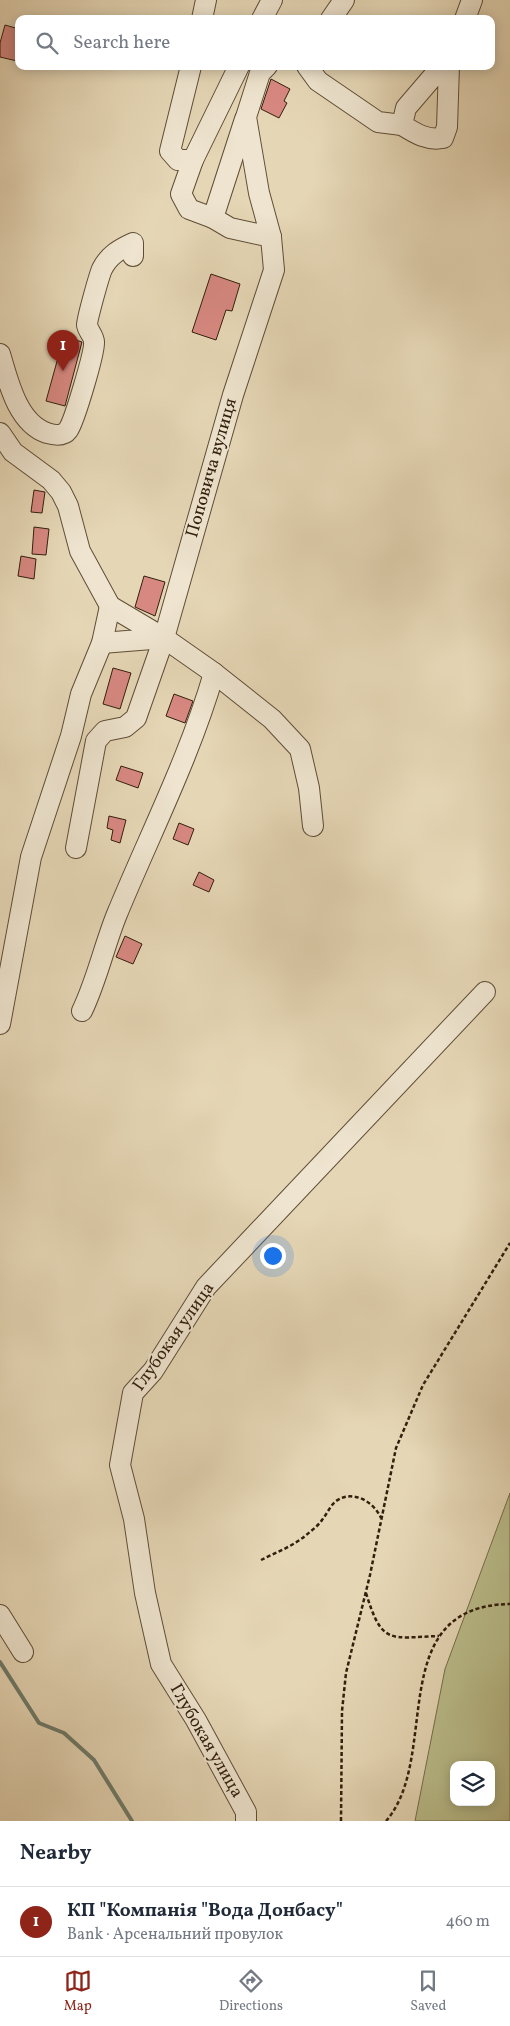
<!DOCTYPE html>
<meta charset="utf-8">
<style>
body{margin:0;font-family:Vollkorn,serif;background:#f2f2f3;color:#1f2937}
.controls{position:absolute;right:15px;bottom:15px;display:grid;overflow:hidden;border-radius:10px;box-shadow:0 2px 12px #0003}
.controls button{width:45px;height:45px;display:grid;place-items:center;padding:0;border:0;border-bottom:1px solid #e0e1e3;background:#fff;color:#1f2937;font:25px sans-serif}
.you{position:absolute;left:272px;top:1255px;width:18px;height:18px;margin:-12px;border:4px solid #fff;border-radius:50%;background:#1a73e8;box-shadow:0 0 0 8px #1a73e833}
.badge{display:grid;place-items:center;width:32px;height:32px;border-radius:50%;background:#8f2418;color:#fff;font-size:16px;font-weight:700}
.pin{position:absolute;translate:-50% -41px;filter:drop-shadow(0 1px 2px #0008)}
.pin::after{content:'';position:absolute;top:26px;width:18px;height:15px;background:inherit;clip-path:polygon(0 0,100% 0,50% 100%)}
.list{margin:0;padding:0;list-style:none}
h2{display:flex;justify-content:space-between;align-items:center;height:65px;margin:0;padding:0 20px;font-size:21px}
h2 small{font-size:16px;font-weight:400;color:#747a83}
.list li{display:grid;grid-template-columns:32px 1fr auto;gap:15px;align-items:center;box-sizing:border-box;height:70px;padding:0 20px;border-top:1px solid #e0e1e3}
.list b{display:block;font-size:19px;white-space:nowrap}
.list p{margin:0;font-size:16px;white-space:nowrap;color:#747a83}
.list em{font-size:16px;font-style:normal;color:#747a83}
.icon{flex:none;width:28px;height:28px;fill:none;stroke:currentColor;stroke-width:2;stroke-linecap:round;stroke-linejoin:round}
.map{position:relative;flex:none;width:510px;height:1821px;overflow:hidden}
.search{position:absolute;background:#fff;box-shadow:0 2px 12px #0003;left:15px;right:15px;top:15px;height:55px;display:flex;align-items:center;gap:12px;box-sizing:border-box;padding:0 18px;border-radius:10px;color:#747a83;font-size:19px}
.sheet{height:135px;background:#fff}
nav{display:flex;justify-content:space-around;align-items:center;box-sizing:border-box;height:70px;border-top:1px solid #e0e1e3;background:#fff;font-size:14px;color:#747a83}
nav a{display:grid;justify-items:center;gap:2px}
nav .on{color:#8f2418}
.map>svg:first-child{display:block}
</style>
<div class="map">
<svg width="510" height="1821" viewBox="0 0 510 1821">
<rect width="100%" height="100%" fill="#e5d6b5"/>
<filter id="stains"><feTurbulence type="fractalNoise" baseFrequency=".004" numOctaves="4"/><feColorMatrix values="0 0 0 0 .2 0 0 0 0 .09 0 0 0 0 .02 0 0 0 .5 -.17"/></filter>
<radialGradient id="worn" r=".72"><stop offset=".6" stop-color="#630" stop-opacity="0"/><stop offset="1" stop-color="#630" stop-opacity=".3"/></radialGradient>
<path fill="#b9bc8a" stroke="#766e4c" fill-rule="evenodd" d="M510 1493V1821H415L445 1669ZM454 1765H491V1802H454Z"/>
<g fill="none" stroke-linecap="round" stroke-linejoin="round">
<path stroke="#6e7b6b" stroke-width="4" d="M0 1662 39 1723 64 1733 94 1760 132 1821"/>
</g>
<g fill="#d78881" stroke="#321f0d">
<path d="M5 25 19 29 17 61 0 57V43Z"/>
<path d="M271 79 290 89 284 101 287 103 279 118 261 109Z"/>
<path d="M211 274 240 284 232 311 226 310 216 340 192 332Z"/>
<path d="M64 336 82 342 65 406 46 401Z"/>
<path d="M34 490 45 492 42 513 31 512Z"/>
<path d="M34 527 49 529 46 555 32 554Z"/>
<path d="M21 556 36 559 34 579 18 576Z"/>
<path d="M144 576 165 582 155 616 135 607Z"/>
<path d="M113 668 131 673 120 709 103 704Z"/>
<path d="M174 694 193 701 185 723 166 716Z"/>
<path d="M121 766 143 773 138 788 116 780Z"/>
<path d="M109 816 126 820 120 843 111 840 113 830 107 828Z"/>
<path d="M179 823 194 829 188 845 173 839Z"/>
<path d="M199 872 214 880 209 892 193 885Z"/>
<path d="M125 936 142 944 133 964 116 957Z"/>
</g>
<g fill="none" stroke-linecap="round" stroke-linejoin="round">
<defs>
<g id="minor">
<path d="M202 19 206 0"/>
<path d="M262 19 272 0"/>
<path d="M331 19 344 0"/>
<path d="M465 19 472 0"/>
<path d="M191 66 170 151 178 160H193L239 66"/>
<path d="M307 66 318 81 378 122 402 125"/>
<path d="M442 66 406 108 402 125C415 133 427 141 443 138L447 127 449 66"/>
<path d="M193 160 181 194 189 209 213 218 245 119"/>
<path d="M213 218 230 228 271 237"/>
<path d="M0 354C8 380 17 423 47 433 54 435 63 437 68 430 74 422 95 352 94 342 94 336 88 331 87 325 87 319 99 276 102 269 109 255 120 249 133 243V256"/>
<path d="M0 433 13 452 51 480 61 492 68 506 80 551 110 606 164 638 102 643"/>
<path d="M164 638 214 673 272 719 300 749 309 788 313 826"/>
<path d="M76 848 96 741 105 731 125 727 136 718 164 638 233 395 274 270 271 237 259 193 246 117 260 73 267 66"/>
<path d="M82 1011C97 980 104 946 117 914 150 834 190 756 214 673"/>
<path d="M0 1024 31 857 71 736 81 694 102 643 110 606"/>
<path d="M0 1615 23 1652"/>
<path d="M246 1821V1812L196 1720 161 1664 145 1593 134 1519 120 1465 133 1393 153 1371 206 1287 485 992"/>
</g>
</defs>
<use href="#minor" stroke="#5f4d37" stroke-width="22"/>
<g stroke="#321f0d" stroke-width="2.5" stroke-dasharray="4 2.5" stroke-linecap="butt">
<path d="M261 1560C275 1553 293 1546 305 1536 311 1531 318 1526 322 1520 327 1514 330 1506 336 1501 353 1489 374 1502 381 1518"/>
<path d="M366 1593C382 1645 389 1638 439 1636"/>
<path d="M341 1821 342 1711 346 1673 370 1575 396 1448 423 1385 510 1243"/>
<path d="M386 1821C442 1757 382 1606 510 1604"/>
</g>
<use href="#minor" stroke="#eee4cf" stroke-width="20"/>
</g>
<g text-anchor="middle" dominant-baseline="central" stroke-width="4" stroke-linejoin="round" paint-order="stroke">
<g font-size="18" fill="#321f0d" stroke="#eee4cf">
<text transform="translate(212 468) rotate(-74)">Поповича вулиця</text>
<text transform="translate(174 1337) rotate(-55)">Глубокая улица</text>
<text transform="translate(206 1741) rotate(60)">Глубокая улица</text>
</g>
</g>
<rect width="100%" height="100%" filter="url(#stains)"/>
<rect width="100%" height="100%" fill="url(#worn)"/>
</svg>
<div class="controls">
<button><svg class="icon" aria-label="layers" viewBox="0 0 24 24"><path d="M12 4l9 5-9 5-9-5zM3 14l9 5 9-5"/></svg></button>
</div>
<div class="you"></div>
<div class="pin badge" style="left:63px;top:371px">1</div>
<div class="search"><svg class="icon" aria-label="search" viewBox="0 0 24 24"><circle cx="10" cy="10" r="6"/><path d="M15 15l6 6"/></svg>Search here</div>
</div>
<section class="sheet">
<h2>Nearby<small></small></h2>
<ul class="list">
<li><span class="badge">1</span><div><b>КП &quot;Компанія &quot;Вода Донбасу&quot;</b><p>Bank · Арсенальний провулок</p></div><em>460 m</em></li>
</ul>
</section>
<nav>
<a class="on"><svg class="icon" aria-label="map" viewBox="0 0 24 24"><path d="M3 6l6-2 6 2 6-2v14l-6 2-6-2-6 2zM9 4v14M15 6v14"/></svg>Map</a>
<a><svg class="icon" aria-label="directions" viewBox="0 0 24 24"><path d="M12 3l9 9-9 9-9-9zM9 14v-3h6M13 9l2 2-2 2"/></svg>Directions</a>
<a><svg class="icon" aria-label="saved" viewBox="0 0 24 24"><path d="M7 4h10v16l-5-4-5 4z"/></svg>Saved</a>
</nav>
